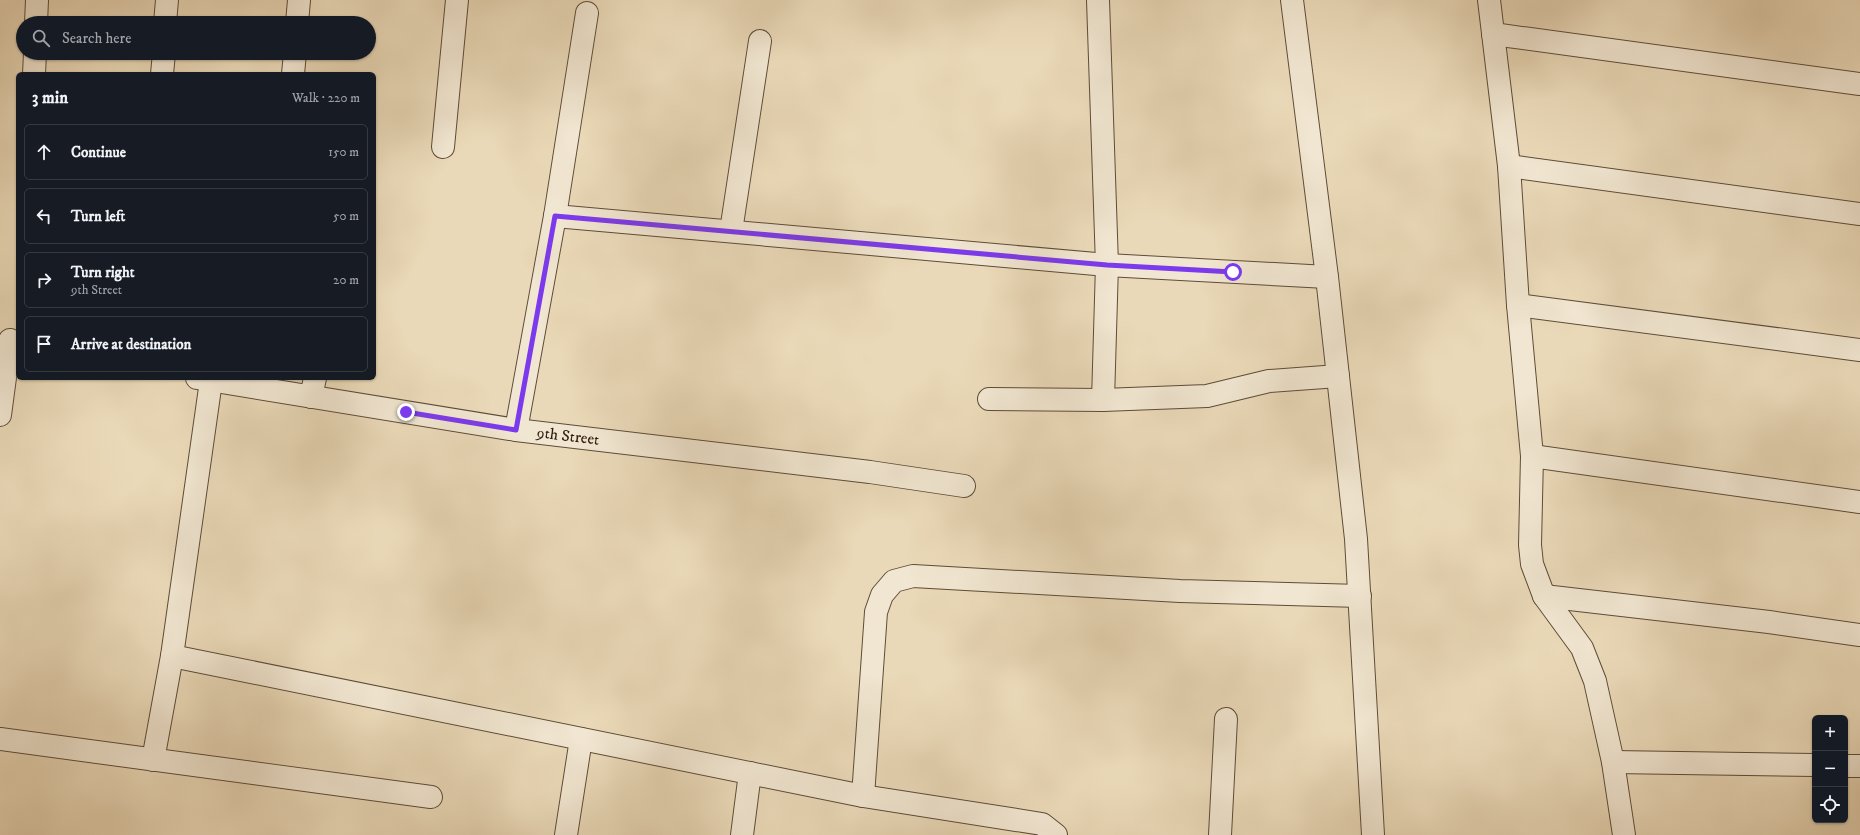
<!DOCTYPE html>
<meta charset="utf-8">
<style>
body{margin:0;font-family:"IM FELL DW Pica",serif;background:#242831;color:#f1f3f6}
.controls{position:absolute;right:12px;bottom:12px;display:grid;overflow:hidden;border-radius:6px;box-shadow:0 1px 3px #0004}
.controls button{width:36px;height:36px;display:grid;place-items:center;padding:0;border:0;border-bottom:1px solid #363941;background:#171b24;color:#f1f3f6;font:20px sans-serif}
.stop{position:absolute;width:12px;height:12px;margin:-9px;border:3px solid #7c3aed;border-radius:50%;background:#fff}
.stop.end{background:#7c3aed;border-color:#fff;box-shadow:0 1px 4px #0008}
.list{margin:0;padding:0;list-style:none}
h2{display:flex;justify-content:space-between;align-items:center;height:52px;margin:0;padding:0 16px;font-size:17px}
h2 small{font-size:13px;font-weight:400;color:#9ea1a6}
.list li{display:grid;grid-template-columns:26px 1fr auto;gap:12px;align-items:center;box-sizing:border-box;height:56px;margin:0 8px 8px;padding:0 8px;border:1px solid #363941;border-radius:6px}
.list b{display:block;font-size:15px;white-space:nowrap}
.list p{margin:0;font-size:13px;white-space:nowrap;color:#9ea1a6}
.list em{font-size:13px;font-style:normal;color:#9ea1a6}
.icon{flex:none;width:22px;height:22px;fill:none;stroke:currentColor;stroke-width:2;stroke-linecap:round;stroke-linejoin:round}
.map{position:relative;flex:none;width:1860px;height:835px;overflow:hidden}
.search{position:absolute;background:#171b24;box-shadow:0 1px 3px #0004;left:16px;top:16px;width:360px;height:44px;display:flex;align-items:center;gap:10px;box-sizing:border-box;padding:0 14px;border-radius:22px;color:#9ea1a6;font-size:15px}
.panel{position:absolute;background:#171b24;box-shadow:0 1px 3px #0004;left:16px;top:72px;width:360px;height:308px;border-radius:6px}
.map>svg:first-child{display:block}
</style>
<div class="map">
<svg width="1860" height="835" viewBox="0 0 1860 835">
<rect width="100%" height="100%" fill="#ead9b8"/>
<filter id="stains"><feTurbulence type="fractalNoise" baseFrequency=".005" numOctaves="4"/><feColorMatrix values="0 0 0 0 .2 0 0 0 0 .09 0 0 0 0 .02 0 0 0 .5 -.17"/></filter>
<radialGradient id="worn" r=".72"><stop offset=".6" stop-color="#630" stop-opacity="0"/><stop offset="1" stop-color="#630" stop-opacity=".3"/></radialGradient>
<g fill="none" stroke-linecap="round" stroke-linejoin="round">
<defs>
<g id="minor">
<path d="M1098 0 1107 265 1103 400"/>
<path d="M1489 0 1509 166 1518 305 1532 456 1530 545 1532 564 1544 596 1582 648 1595 681 1613 762 1624 835"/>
<path d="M36 23 37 0"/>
<path d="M165 23 167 0"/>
<path d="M297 23 299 0"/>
<path d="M1493 34 1860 84"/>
<path d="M34 74 35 53"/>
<path d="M162 74 164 53"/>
<path d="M293 74 295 53"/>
<path d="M443 147 457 0"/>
<path d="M1509 166 1860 214"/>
<path d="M555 216 1107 265 1327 277"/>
<path d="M731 231 760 41"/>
<path d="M1518 305 1860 350"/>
<path d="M197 378 516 430 870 472 964 486"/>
<path d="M311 397 315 378"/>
<path d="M989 399 1103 400 1207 396 1269 381 1338 376"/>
<path d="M0 415 10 340"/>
<path d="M516 430 555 216 587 13"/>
<path d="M1532 456 1860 502"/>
<path d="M1544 596 1769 622 1860 635"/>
<path d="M172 656 863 796 876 612 882 595 894 581 913 576 1180 591 1360 596"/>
<path d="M0 739 431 797"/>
<path d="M153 760 172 656 211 381"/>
<path d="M1613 762 1815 765"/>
<path d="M1845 766H1860"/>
<path d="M863 796 1042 824 1056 835"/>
<path d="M566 835 581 739"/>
<path d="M742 835 750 773"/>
<path d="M1220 835 1226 719"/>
</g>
<path id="tertiary" d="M1292 0 1327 277 1356 539 1373 835"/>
</defs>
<use href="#minor" stroke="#5e4c38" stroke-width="24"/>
<use href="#tertiary" stroke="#5e4c38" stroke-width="24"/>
<use href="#minor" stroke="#f1e6d1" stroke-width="22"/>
<use href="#tertiary" stroke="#f1e6d1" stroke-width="22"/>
</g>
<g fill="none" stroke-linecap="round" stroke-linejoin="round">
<path stroke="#7c3aed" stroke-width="5" d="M406 412 516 430 555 216 1107 265 1233 272"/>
</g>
<g text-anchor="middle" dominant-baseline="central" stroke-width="4" stroke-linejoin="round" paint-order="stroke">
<g font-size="16" fill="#2f1d0d" stroke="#f1e6d1">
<text transform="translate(568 436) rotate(7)">9th Street</text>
</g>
</g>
<rect width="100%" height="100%" filter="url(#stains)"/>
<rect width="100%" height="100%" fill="url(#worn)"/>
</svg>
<div class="controls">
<button>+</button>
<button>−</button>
<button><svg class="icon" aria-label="locate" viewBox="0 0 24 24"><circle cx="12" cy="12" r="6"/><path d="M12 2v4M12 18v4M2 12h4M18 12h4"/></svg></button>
</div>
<div class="stop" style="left:1233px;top:272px"></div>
<div class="stop end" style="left:406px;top:412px"></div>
<div class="search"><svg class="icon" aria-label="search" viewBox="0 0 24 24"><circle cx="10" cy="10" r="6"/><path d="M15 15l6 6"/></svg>Search here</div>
<section class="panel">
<h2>3 min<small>Walk · 220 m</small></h2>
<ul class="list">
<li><svg class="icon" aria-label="ahead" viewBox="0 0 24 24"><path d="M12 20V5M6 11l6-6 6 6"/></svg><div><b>Continue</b></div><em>150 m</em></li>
<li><svg class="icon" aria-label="left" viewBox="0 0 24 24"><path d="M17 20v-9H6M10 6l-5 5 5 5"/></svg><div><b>Turn left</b></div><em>50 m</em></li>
<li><svg class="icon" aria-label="right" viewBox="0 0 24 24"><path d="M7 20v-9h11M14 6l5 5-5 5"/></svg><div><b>Turn right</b><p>9th Street</p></div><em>20 m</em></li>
<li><svg class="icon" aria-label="arrive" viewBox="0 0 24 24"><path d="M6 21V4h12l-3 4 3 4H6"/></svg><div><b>Arrive at destination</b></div></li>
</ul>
</section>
</div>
